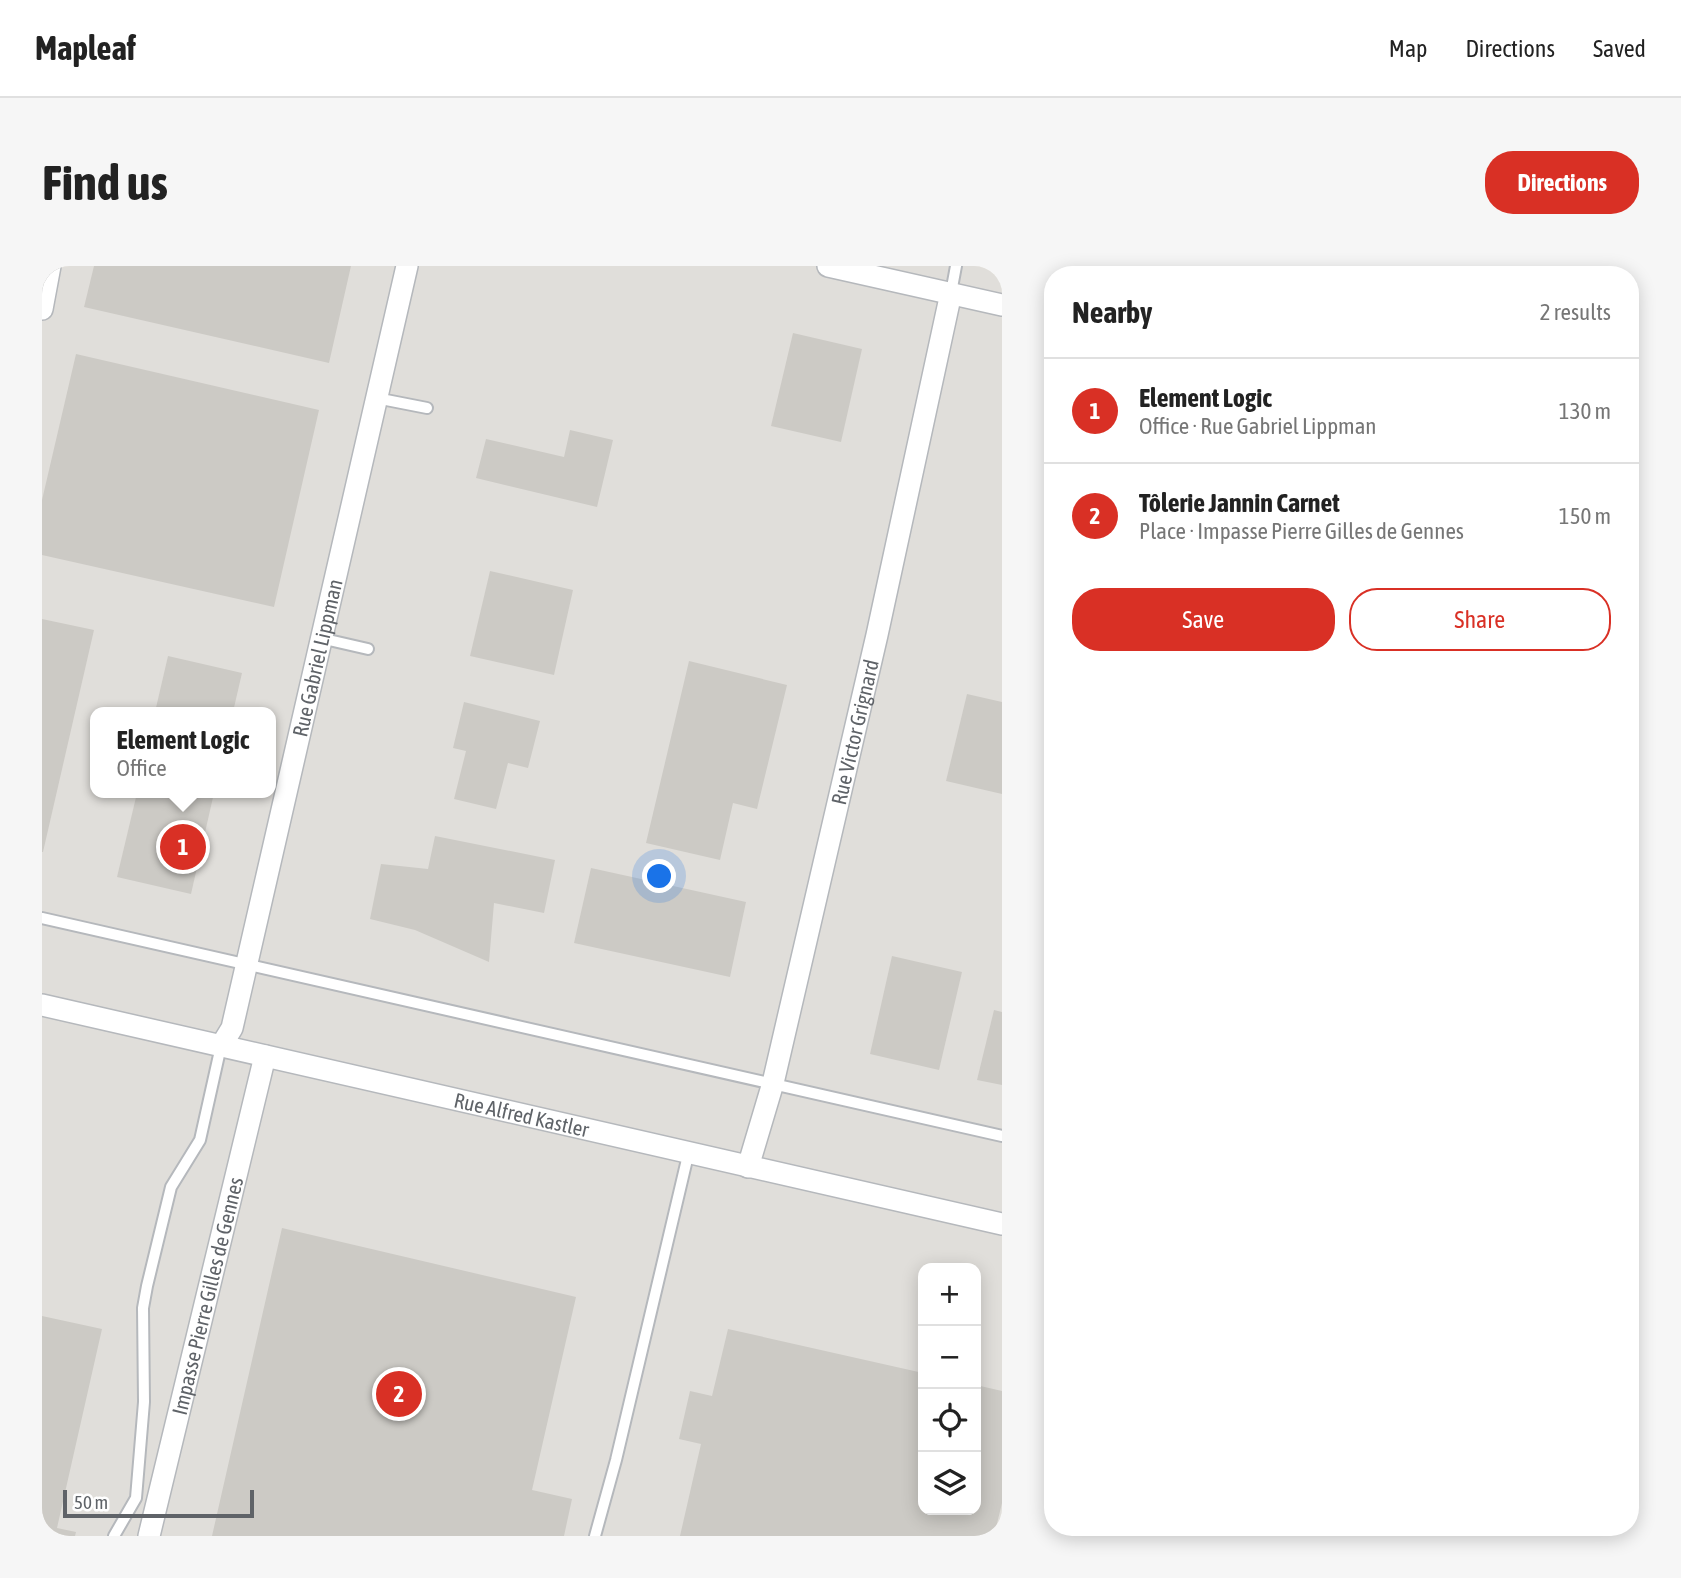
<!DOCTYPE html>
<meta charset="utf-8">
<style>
body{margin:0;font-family:"Asap Condensed",sans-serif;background:#f6f6f6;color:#222}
.controls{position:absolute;right:21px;bottom:21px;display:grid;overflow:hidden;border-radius:14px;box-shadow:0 4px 18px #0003}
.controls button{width:63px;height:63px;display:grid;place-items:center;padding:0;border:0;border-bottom:2px solid #e0e0e0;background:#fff;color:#222;font:35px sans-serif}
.scale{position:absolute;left:21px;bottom:18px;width:191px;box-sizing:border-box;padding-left:7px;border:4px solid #5f6368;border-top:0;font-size:19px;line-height:24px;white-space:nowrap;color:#5f6368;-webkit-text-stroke:5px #fff;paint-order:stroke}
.you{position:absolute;left:618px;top:611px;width:24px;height:24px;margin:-18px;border:5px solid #fff;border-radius:50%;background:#1a73e8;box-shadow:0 0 0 10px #1a73e833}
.badge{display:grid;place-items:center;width:46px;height:46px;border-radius:50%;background:#d93025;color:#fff;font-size:23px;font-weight:700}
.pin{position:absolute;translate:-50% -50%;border:4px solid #fff;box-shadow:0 2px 7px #0006}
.popup{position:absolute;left:48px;top:441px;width:186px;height:91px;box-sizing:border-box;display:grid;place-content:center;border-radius:14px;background:#fff;filter:drop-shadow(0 2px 5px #0005);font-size:23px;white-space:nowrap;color:#767676}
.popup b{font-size:26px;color:#222}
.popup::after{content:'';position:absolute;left:50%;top:100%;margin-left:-14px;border:14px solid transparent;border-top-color:#fff}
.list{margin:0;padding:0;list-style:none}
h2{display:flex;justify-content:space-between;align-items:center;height:91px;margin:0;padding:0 28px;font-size:30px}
h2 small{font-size:23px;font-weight:400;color:#767676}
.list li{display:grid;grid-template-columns:46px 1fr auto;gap:21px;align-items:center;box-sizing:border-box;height:105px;padding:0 28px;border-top:2px solid #e0e0e0}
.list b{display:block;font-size:26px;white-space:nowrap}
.list p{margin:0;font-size:23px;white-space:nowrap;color:#767676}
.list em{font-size:23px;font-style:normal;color:#767676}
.actions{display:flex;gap:14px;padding:21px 28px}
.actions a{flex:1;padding:16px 0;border:2px solid #d93025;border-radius:28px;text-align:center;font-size:24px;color:#d93025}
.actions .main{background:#d93025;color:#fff}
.icon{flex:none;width:38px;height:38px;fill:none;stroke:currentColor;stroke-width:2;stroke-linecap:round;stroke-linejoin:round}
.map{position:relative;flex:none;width:960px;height:1270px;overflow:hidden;border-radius:28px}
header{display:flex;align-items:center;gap:42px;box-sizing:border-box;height:98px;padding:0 35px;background:#fff;border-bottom:2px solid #e0e0e0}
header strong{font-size:33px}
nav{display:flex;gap:38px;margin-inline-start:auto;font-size:24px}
.intro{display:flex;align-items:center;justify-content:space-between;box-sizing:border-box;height:168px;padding:0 42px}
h1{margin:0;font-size:49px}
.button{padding:18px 32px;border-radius:28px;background:#d93025;color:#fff;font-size:24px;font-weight:700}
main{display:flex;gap:42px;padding:0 42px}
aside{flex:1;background:#fff;border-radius:28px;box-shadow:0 4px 18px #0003}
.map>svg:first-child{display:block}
</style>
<header>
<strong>Mapleaf</strong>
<nav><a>Map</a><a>Directions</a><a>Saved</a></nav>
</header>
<div class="intro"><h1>Find us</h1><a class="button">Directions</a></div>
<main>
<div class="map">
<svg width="960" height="1270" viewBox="0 0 960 1270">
<rect width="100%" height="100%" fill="#f1efe8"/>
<path fill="#e0deda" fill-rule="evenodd" d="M0 0H960V1270H0ZM54 446H228V527H54ZM881 1002H934V1244H881Z"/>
<g fill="#cccac5">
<path d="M52 0H309L287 97 42 41Z"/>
<path d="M751 67 820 83 799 176 729 160Z"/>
<path d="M34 88 277 144 232 341 0 289V234Z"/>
<path d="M528 164 571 174 555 241 434 212 444 173 522 191Z"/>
<path d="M448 305 531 324 512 409 428 390Z"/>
<path d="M0 353 52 364 1 586H0Z"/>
<path d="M126 390 200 407 191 446H113Z"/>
<path d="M647 395 745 419 715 543 691 537 678 594 604 577Z"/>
<path d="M925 428 960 436V528L904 515Z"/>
<path d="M422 436 498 455 486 502 466 497 454 543 412 533 424 485 411 482Z"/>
<path d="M95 527H172L149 628 75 611Z"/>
<path d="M393 570 513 594 502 647 452 637 447 696 373 664 328 653 339 598 386 603Z"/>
<path d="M549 602 704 636 688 711 532 677Z"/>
<path d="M850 690 920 706 897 804 828 788Z"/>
<path d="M952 744 960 746V819L935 814Z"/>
<path d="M240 962 534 1031 490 1224 530 1233 522 1270H170Z"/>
<path d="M0 1050 60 1063 15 1262 34 1266 33 1270H0Z"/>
<path d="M686 1063 881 1107V1244H934V1119L960 1125V1237L952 1270H638L659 1178 637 1173 648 1125 670 1130Z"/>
</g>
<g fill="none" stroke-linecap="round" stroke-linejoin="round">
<defs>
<g id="service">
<path d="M909 27 914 0"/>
<path d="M334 132 385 142"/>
<path d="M278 372 326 383"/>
<path d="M0 652 960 870"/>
<path d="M72 1270 94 1232 102 1136 101 1042 105 1020 129 921 158 874 179 780"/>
<path d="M553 1270 574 1194 647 885"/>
</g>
<g id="minor">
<path d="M786 0 960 39"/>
<path d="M0 43 8 0"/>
<path id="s1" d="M0 739 960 958"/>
<path id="s2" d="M179 780 190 762 365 0"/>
<path id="s3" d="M706 901 731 817 835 369 909 27"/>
<path id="s4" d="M107 1270 223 790"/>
</g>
</defs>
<use href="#service" stroke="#b5b8bc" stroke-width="14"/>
<use href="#minor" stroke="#b5b8bc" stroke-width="24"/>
<use href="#service" stroke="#fff" stroke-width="10"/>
<use href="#minor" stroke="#fff" stroke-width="21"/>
</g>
<g text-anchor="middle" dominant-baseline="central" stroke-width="7" stroke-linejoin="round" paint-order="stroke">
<g font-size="21" fill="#5f6368" stroke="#fff">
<text stroke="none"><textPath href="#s2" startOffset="401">Rue Gabriel Lippman</textPath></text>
<text stroke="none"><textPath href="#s3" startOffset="448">Rue Victor Grignard</textPath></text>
<text stroke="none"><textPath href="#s1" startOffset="492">Rue Alfred Kastler</textPath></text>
<text stroke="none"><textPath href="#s4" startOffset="247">Impasse Pierre Gilles de Gennes</textPath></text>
</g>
</g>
</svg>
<div class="controls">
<button>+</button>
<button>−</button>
<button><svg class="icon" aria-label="locate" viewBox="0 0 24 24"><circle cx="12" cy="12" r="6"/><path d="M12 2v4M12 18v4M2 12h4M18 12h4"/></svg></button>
<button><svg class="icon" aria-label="layers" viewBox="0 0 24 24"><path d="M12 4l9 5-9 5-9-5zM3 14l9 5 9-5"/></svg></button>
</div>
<div class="scale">50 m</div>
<div class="you"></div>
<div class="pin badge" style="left:141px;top:581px">1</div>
<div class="popup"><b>Element Logic</b>Office</div>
<div class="pin badge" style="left:357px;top:1128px">2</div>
</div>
<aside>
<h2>Nearby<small>2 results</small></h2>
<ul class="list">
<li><span class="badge">1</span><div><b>Element Logic</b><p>Office · Rue Gabriel Lippman</p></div><em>130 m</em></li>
<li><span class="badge">2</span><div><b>Tôlerie Jannin Carnet</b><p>Place · Impasse Pierre Gilles de Gennes</p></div><em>150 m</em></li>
</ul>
<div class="actions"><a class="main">Save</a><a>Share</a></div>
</aside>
</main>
